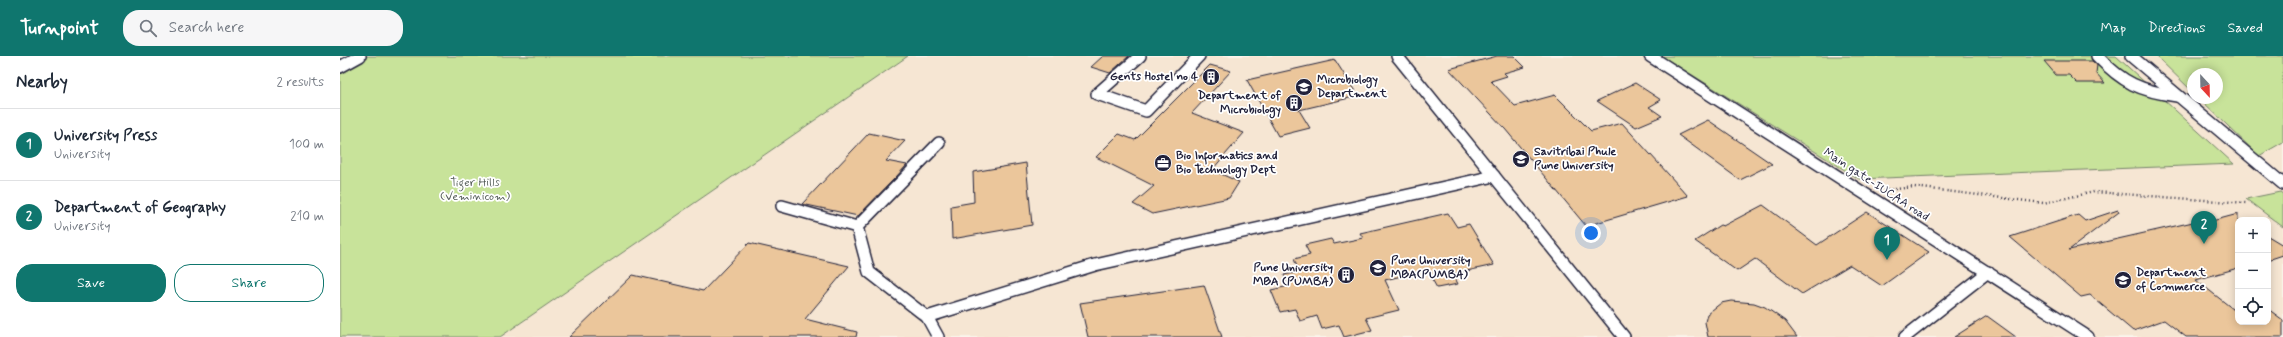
<!DOCTYPE html>
<meta charset="utf-8">
<style>
body{margin:0;font-family:Mynerve,sans-serif;background:#f6f6f7;color:#1f2937}
.controls{position:absolute;right:12px;bottom:12px;display:grid;overflow:hidden;border-radius:8px;box-shadow:0 2px 10px #0003}
.controls button{width:36px;height:36px;display:grid;place-items:center;padding:0;border:0;border-bottom:1px solid #e0e1e3;background:#fff;color:#1f2937;font:20px sans-serif}
.compass{position:absolute;left:1847px;top:12px;width:36px;height:36px;border-radius:50%;background:#fff;box-shadow:0 2px 10px #0003;rotate:158deg}
.you{position:absolute;left:1251px;top:177px;width:14px;height:14px;margin:-10px;border:3px solid #fff;border-radius:50%;background:#1a73e8;box-shadow:0 0 0 6px #1a73e833}
.badge{display:grid;place-items:center;width:26px;height:26px;border-radius:50%;background:#0f766e;color:#fff;font-size:13px;font-weight:700}
.pin{position:absolute;translate:-50% -33px;filter:drop-shadow(0 1px 2px #0008)}
.pin::after{content:'';position:absolute;top:21px;width:14px;height:12px;background:inherit;clip-path:polygon(0 0,100% 0,50% 100%)}
.list{margin:0;padding:0;list-style:none}
h2{display:flex;justify-content:space-between;align-items:center;height:52px;margin:0;padding:0 16px;font-size:17px}
h2 small{font-size:13px;font-weight:400;color:#747a83}
.list li{display:grid;grid-template-columns:26px 1fr auto;gap:12px;align-items:center;box-sizing:border-box;height:72px;padding:0 16px;border-top:1px solid #e0e1e3}
.list b{display:block;font-size:15px;white-space:nowrap}
.list p{margin:0;font-size:13px;white-space:nowrap;color:#747a83}
.list em{font-size:13px;font-style:normal;color:#747a83}
.actions{display:flex;gap:8px;padding:12px 16px}
.actions a{flex:1;padding:9px 0;border:1px solid #0f766e;border-radius:16px;text-align:center;font-size:14px;color:#0f766e}
.actions .main{background:#0f766e;color:#fff}
.icon{flex:none;width:22px;height:22px;fill:none;stroke:currentColor;stroke-width:2;stroke-linecap:round;stroke-linejoin:round}
.map{position:relative;flex:none;width:1943px;height:281px;overflow:hidden}
header{display:flex;align-items:center;gap:24px;box-sizing:border-box;height:56px;padding:0 20px;background:#0f766e;color:#fff}
header strong{font-size:19px}
nav{display:flex;gap:22px;margin-inline-start:auto;font-size:14px}
.search{width:280px;height:36px;background:#f6f6f7;display:flex;align-items:center;gap:10px;box-sizing:border-box;padding:0 14px;border-radius:16px;color:#747a83;font-size:15px}
main{display:flex}
aside{flex:1;background:#fff}
.map>svg:first-child{display:block}
</style>
<header>
<strong>Turnpoint</strong>
<div class="search"><svg class="icon" aria-label="search" viewBox="0 0 24 24"><circle cx="10" cy="10" r="6"/><path d="M15 15l6 6"/></svg>Search here</div>
<nav><a>Map</a><a>Directions</a><a>Saved</a></nav>
</header>
<main>
<aside>
<h2>Nearby<small>2 results</small></h2>
<ul class="list">
<li><span class="badge">1</span><div><b>University Press</b><p>University</p></div><em>100 m</em></li>
<li><span class="badge">2</span><div><b>Department of Geography</b><p>University</p></div><em>210 m</em></li>
</ul>
<div class="actions"><a class="main">Save</a><a>Share</a></div>
</aside>
<div class="map">
<svg width="1943" height="281" viewBox="0 0 1943 281">
<rect width="100%" height="100%" fill="#fbf4eb"/>
<filter id="ink" filterUnits="userSpaceOnUse"><feTurbulence type="fractalNoise" baseFrequency=".025" numOctaves="2"/><feDisplacementMap in="SourceGraphic" scale="8" xChannelSelector="R" yChannelSelector="G"/><feConvolveMatrix kernelMatrix="1 2 1 2 8 2 1 2 1" color-interpolation-filters="sRGB"/></filter>
<g filter="url(#ink)">
<path fill="#f6e6d3" fill-rule="evenodd" d="M568 0H1943V281H160ZM1853 18H1877V42H1853ZM1898 164H1928V266H1898Z"/>
<g fill="#c8e39a" stroke="#75826a">
<path d="M20 0H568L160 281H0V11Z"/>
<path d="M1322 0H1776L1894 108 1519 123Z"/>
<path d="M1816 0H1943V86L1919 100 1859 42H1877V18H1853V36Z"/>
<path d="M1940 136 1943 138V171L1906 143Z"/>
</g>
<g fill="#ebc69b" stroke="#22223b">
<path d="M763 0H789L770 17 751 11Z"/>
<path d="M1157 0H1174L1185 11 1164 17 1167 20 1151 25 1175 50 1215 39 1251 75 1282 67 1348 140 1246 170 1165 73 1109 13Z"/>
<path d="M995 4 1018 40 959 54 970 72 938 80 907 24Z"/>
<path d="M1704 5H1752L1757 9 1756 17 1765 27H1737L1729 19H1716Z"/>
<path d="M870 9 891 15 852 57 904 77 872 114 899 126 889 142 812 158 793 148 814 130 756 101 779 78 795 84Z"/>
<path d="M1295 27 1321 44 1309 51 1322 60 1296 71 1257 45Z"/>
<path d="M1368 64 1432 108 1400 124 1338 79Z"/>
<path d="M529 77 565 85 546 105 567 109 556 121 518 160 462 148Z"/>
<path d="M686 107 692 169 612 183 611 150 634 146 633 116Z"/>
<path d="M1423 149 1477 189 1527 156 1589 196 1542 230 1510 209 1462 238 1415 203 1397 215 1355 185 1380 169 1383 170Z"/>
<path d="M1778 154 1779 156 1729 194 1853 166 1862 160 1872 165 1898 158V212L1856 224 1898 257V266H1928V253L1943 264V281H1846L1824 264 1793 275 1750 239 1741 241 1670 181 1738 159 1745 165Z"/>
<path d="M1108 157 1117 171 1129 168 1154 209 1113 218 1118 228 1097 232 1087 214 1045 224 1059 254 1026 262 1032 274 1004 281 999 269 982 273 977 260 960 265 955 253 940 256 931 234 949 230 944 219 959 216 954 203 970 199 965 189 991 183 994 188 1023 182 1020 177Z"/>
<path d="M1928 180 1943 189V199L1928 204Z"/>
<path d="M409 187 509 210 465 263 517 276 516 281H229L293 219 363 235Z"/>
<path d="M864 229 882 281H748L740 247Z"/>
<path d="M1391 245 1414 247 1425 251 1445 265 1457 281H1368L1365 266 1367 258 1381 247Z"/>
<path d="M1647 260 1676 281H1614Z"/>
</g>
<g fill="none" stroke-linecap="round" stroke-linejoin="round">
<defs>
<g id="lane">
<path d="M800 0 757 38 806 55 859 0"/>
<path d="M1057 0 1284 281"/>
<path d="M1310 0 1748 281"/>
<path d="M1757 0C1783 27 1800 35 1837 40"/>
<path d="M1791 0 1943 128"/>
<path d="M0 11 20 0"/>
<path d="M442 150 517 171 529 216 587 261"/>
<path d="M517 171 599 87"/>
<path d="M598 281 587 261 755 209 1154 120"/>
<path d="M1565 281 1648 216"/>
</g>
</defs>
<use href="#lane" stroke="#22223b" stroke-width="14"/>
<path stroke="#22223b" stroke-width="2.5" stroke-dasharray="1 3" stroke-linecap="butt" d="M1547 134 1574 131 1703 147 1754 136 1906 147"/>
<use href="#lane" stroke="#fff" stroke-width="11"/>
</g>
</g>
<defs>
<symbol id="building-disc" viewBox="-11 -11 22 22"><circle r="9.5" fill="#22223b" stroke="#fff"/><path d="M-4-6H4V6H1V3H-1V6H-4ZM-2.5-4.3h1.7v1.8h-1.7ZM.8-4.3h1.7v1.8H.8ZM-2.5-1h1.7V.8h-1.7ZM.8-1h1.7V.8H.8Z" fill="#fff"/></symbol>
<symbol id="university-disc" viewBox="-11 -11 22 22"><circle r="9.5" fill="#22223b" stroke="#fff"/><path d="M0-5L7-2L0 1L-7-2ZM-4 1L0 2.5L4 1V4Q0 6-4 4Z" fill="#fff"/></symbol>
<symbol id="office-disc" viewBox="-11 -11 22 22"><circle r="9.5" fill="#22223b" stroke="#fff"/><path d="M-6-3h4V-5.5h4V-3h4V5H-6ZM-1-4.5V-3h2v-1.5ZM-6 0V1H6V0Z" fill="#fff"/></symbol>
</defs>
<g fill-rule="evenodd">
<use href="#building-disc" x="861" y="11" width="20" height="20"/>
<use href="#university-disc" x="954" y="21" width="20" height="20"/>
<use href="#building-disc" x="944" y="37" width="20" height="20"/>
<use href="#university-disc" x="1171" y="93" width="20" height="20"/>
<use href="#office-disc" x="813" y="97" width="20" height="20"/>
<use href="#university-disc" x="1028" y="202" width="20" height="20"/>
<use href="#building-disc" x="996" y="209" width="20" height="20"/>
<use href="#university-disc" x="1773" y="214" width="20" height="20"/>
</g>
<g text-anchor="middle" dominant-baseline="central" stroke-width="3.5" stroke-linejoin="round" paint-order="stroke">
<g font-size="12" font-weight="bold" fill="#22223b" stroke="#fff" text-anchor="start">
<text x="858" y="21" text-anchor="end">Gents Hostel no 4</text>
<text x="977" y="24">Microbiology<tspan x="977" dy="14">Department</tspan></text>
<text x="941" y="40" text-anchor="end">Department of<tspan x="941" dy="14">Microbiology</tspan></text>
<text x="1194" y="96">Savitribai Phule<tspan x="1194" dy="14">Pune University</tspan></text>
<text x="836" y="100">Bio Informatics and<tspan x="836" dy="14">Bio Technology Dept</tspan></text>
<text x="1051" y="205">Pune University<tspan x="1051" dy="14">MBA(PUMBA)</tspan></text>
<text x="993" y="212" text-anchor="end">Pune University<tspan x="993" dy="14">MBA (PUMBA)</tspan></text>
<text x="1796" y="217">Department<tspan x="1796" dy="14">of Commerce</tspan></text>
</g>
<g font-size="12" fill="#545c58" stroke="#fff">
<text x="135" y="127">Tiger Hills<tspan x="135" dy="14">(Veminicom)</tspan></text>
</g>
<g font-size="12" fill="#22223b" stroke="#fff">
<text transform="translate(1536 129) rotate(33)">Main gate-IUCAA road</text>
</g>
</g>
</svg>
<div class="controls">
<button>+</button>
<button>−</button>
<button><svg class="icon" aria-label="locate" viewBox="0 0 24 24"><circle cx="12" cy="12" r="6"/><path d="M12 2v4M12 18v4M2 12h4M18 12h4"/></svg></button>
</div>
<svg class="compass" viewBox="-18 -18 36 36"><path d="M0-13l5 13h-10z" fill="#e53935"/><path d="M0 13l5-13h-10z" fill="#747a83"/></svg>
<div class="you"></div>
<div class="pin badge" style="left:1547px;top:204px">1</div>
<div class="pin badge" style="left:1864px;top:188px">2</div>
</div>
</main>
